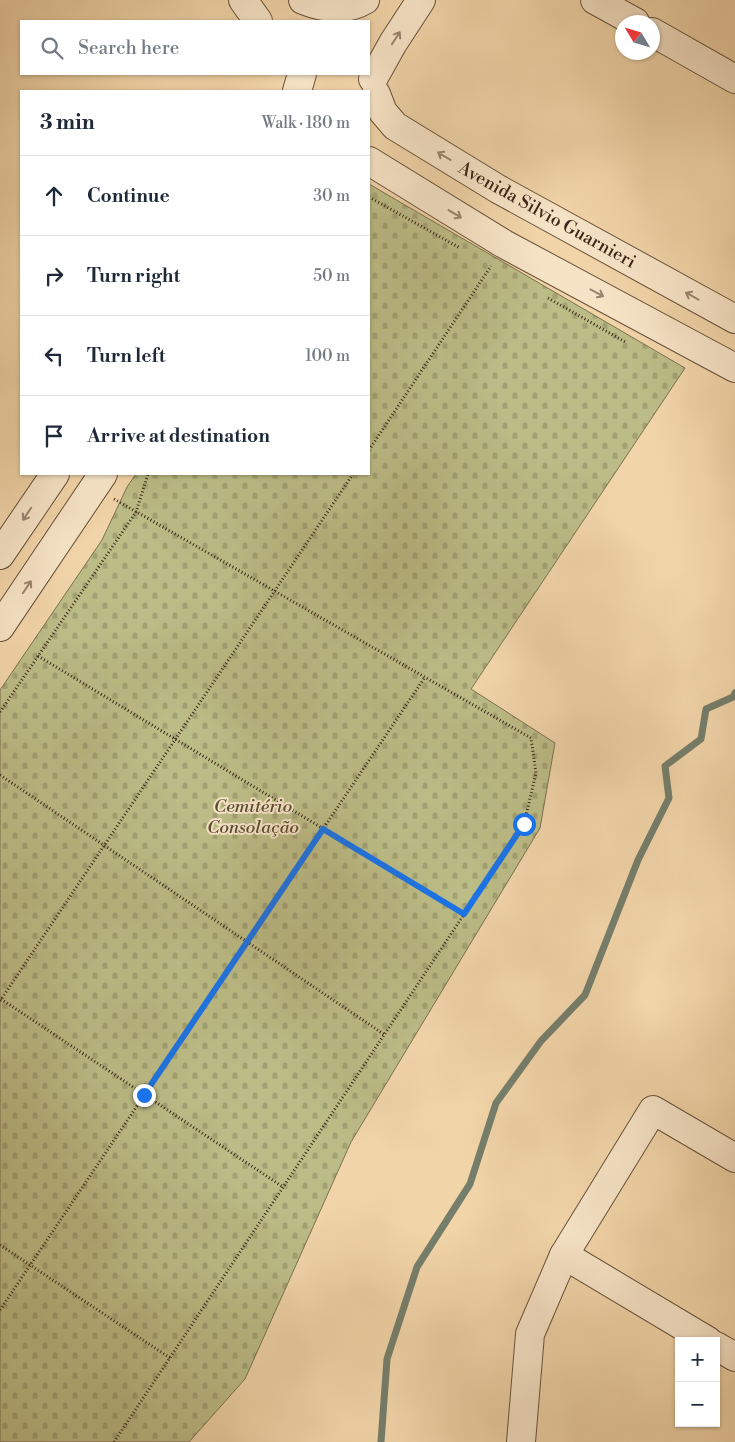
<!DOCTYPE html>
<meta charset="utf-8">
<style>
body{margin:0;font-family:"Libre Bodoni",serif;background:#f6f6f7;color:#1f2937}
.controls{position:absolute;right:15px;bottom:15px;display:grid;overflow:hidden;border-radius:0px;box-shadow:0 1px 4px #0004}
.controls button{width:45px;height:45px;display:grid;place-items:center;padding:0;border:0;border-bottom:1px solid #e0e1e3;background:#fff;color:#1f2937;font:25px sans-serif}
.compass{position:absolute;left:615px;top:15px;width:45px;height:45px;border-radius:50%;background:#fff;box-shadow:0 1px 4px #0004;rotate:308deg}
.stop{position:absolute;width:15px;height:15px;margin:-11px;border:4px solid #1a73e8;border-radius:50%;background:#fff}
.stop.end{background:#1a73e8;border-color:#fff;box-shadow:0 1px 5px #0008}
.list{margin:0;padding:0;list-style:none}
h2{display:flex;justify-content:space-between;align-items:center;height:65px;margin:0;padding:0 20px;font-size:21px}
h2 small{font-size:16px;font-weight:400;color:#747a83}
.list li{display:grid;grid-template-columns:32px 1fr auto;gap:15px;align-items:center;box-sizing:border-box;height:80px;padding:0 20px;border-top:1px solid #e0e1e3}
.list b{display:block;font-size:19px;white-space:nowrap}
.list em{font-size:16px;font-style:normal;color:#747a83}
.icon{flex:none;width:28px;height:28px;fill:none;stroke:currentColor;stroke-width:2;stroke-linecap:round;stroke-linejoin:round}
.map{position:relative;flex:none;width:735px;height:1442px;overflow:hidden}
.search{position:absolute;background:#fff;box-shadow:0 1px 4px #0004;left:20px;top:20px;width:350px;height:55px;display:flex;align-items:center;gap:12px;box-sizing:border-box;padding:0 18px;border-radius:0px;color:#747a83;font-size:19px}
.panel{position:absolute;background:#fff;box-shadow:0 1px 4px #0004;left:20px;top:90px;width:350px;height:385px;border-radius:0px}
.map>svg:first-child{display:block}
</style>
<div class="map">
<svg width="735" height="1442" viewBox="0 0 735 1442">
<defs>
<pattern id="cemetery-stones" width="16" height="16" patternUnits="userSpaceOnUse" patternTransform="scale(1.25)"><rect width="16" height="16" fill="#bcbc86"/><path d="M2 7V4a2 2 0 0 1 4 0v3zM10 15v-3a2 2 0 0 1 4 0v3z" fill="#a2a173"/></pattern>
</defs>
<rect width="100%" height="100%" fill="#f1d4a8"/>
<filter id="stains"><feTurbulence type="fractalNoise" baseFrequency=".004" numOctaves="4"/><feColorMatrix values="0 0 0 0 .2 0 0 0 0 .09 0 0 0 0 .02 0 0 0 .5 -.17"/></filter>
<radialGradient id="worn" r=".72"><stop offset=".6" stop-color="#630" stop-opacity="0"/><stop offset="1" stop-color="#630" stop-opacity=".3"/></radialGradient>
<path fill="url(#cemetery-stones)" stroke="#7c714e" d="M369 184 685 368 471 689 555 743 540 828 351 1142 245 1379 189 1442H0V690L102 540 127 487 136 474H369Z"/>
<g fill="none" stroke-linecap="round" stroke-linejoin="round">
<path stroke="#757e6b" stroke-width="7" d="M381 1442 387 1359 417 1267 470 1184 496 1103 541 1041 585 995 638 860 669 798 665 766 701 739 706 709 733 697 735 693"/>
<defs>
<g id="minor">
<path d="M243 0 258 21"/>
<path d="M303 0C323 8 345 12 365 0"/>
<path d="M595 0 635 22"/>
<path d="M652 32 735 79"/>
<path d="M373 79 393 43 421 0"/>
<path d="M297 91 302 74"/>
<path d="M376 94 383 112 395 126 498 189 735 319"/>
<path d="M369 161 504 244 735 368"/>
<path d="M0 555 55 474"/>
<path d="M0 627 103 474"/>
<path d="M564 1255 708 1341"/>
<path d="M716 1346 735 1357"/>
<path d="M521 1442 530 1334 564 1255 653 1110 735 1158"/>
</g>
</defs>
<use href="#minor" stroke="#68523b" stroke-width="30"/>
<g stroke="#3b2617" stroke-width="3" stroke-dasharray="1 2.5" stroke-linecap="butt">
<path d="M369 197 460 248"/>
<path d="M548 298 627 343"/>
<path d="M369 450 491 266"/>
<path d="M114 499 531 738 536 773 524 824 114 1442"/>
<path d="M38 656 464 914"/>
<path d="M0 712 136 512 148 474"/>
<path d="M0 775 385 1035"/>
<path d="M1 999 283 1187"/>
<path d="M0 1001 353 474"/>
<path d="M0 1245 170 1358"/>
<path d="M0 1310 425 677"/>
</g>
<use href="#minor" stroke="#f6e3c6" stroke-width="28"/>
</g>
<defs><path id="oneway-shaft" d="M-6 0H5M1.5-3L5.5 0L1.5 3" fill="none" stroke-width="1.6" stroke-linecap="round" stroke-linejoin="round" transform="scale(1.25)"/></defs>
<g stroke="#98846e">
<use href="#oneway-shaft" transform="translate(396 38) rotate(-57)"/>
<use href="#oneway-shaft" transform="translate(444 156) rotate(-149)"/>
<use href="#oneway-shaft" transform="translate(455 214) rotate(31)"/>
<use href="#oneway-shaft" transform="translate(597 293) rotate(28)"/>
<use href="#oneway-shaft" transform="translate(692 296) rotate(-151)"/>
<use href="#oneway-shaft" transform="translate(27 514) rotate(124)"/>
<use href="#oneway-shaft" transform="translate(27 587) rotate(-56)"/>
</g>
<g fill="none" stroke-linecap="round" stroke-linejoin="round">
<path stroke="#1a73e8" stroke-width="6" d="M144 1095 323 829 464 914 524 824"/>
</g>
<g text-anchor="middle" dominant-baseline="central" stroke-width="4" stroke-linejoin="round" paint-order="stroke">
<g font-size="18" fill="#3b2617" stroke="#f6e3c6">
<text transform="translate(547 215) rotate(29)">Avenida Silvio Guarnieri</text>
</g>
<g font-size="18" font-style="italic" fill="#5b4c33" stroke="#f6e3c6">
<text x="253" y="806">Cemitério<tspan x="253" dy="21">Consolação</tspan></text>
</g>
</g>
<rect width="100%" height="100%" filter="url(#stains)"/>
<rect width="100%" height="100%" fill="url(#worn)"/>
</svg>
<div class="controls">
<button>+</button>
<button>−</button>
</div>
<svg class="compass" viewBox="-18 -18 36 36"><path d="M0-13l5 13h-10z" fill="#e53935"/><path d="M0 13l5-13h-10z" fill="#747a83"/></svg>
<div class="stop" style="left:524px;top:824px"></div>
<div class="stop end" style="left:144px;top:1095px"></div>
<div class="search"><svg class="icon" aria-label="search" viewBox="0 0 24 24"><circle cx="10" cy="10" r="6"/><path d="M15 15l6 6"/></svg>Search here</div>
<section class="panel">
<h2>3 min<small>Walk · 180 m</small></h2>
<ul class="list">
<li><svg class="icon" aria-label="ahead" viewBox="0 0 24 24"><path d="M12 20V5M6 11l6-6 6 6"/></svg><div><b>Continue</b></div><em>30 m</em></li>
<li><svg class="icon" aria-label="right" viewBox="0 0 24 24"><path d="M7 20v-9h11M14 6l5 5-5 5"/></svg><div><b>Turn right</b></div><em>50 m</em></li>
<li><svg class="icon" aria-label="left" viewBox="0 0 24 24"><path d="M17 20v-9H6M10 6l-5 5 5 5"/></svg><div><b>Turn left</b></div><em>100 m</em></li>
<li><svg class="icon" aria-label="arrive" viewBox="0 0 24 24"><path d="M6 21V4h12l-3 4 3 4H6"/></svg><div><b>Arrive at destination</b></div></li>
</ul>
</section>
</div>
